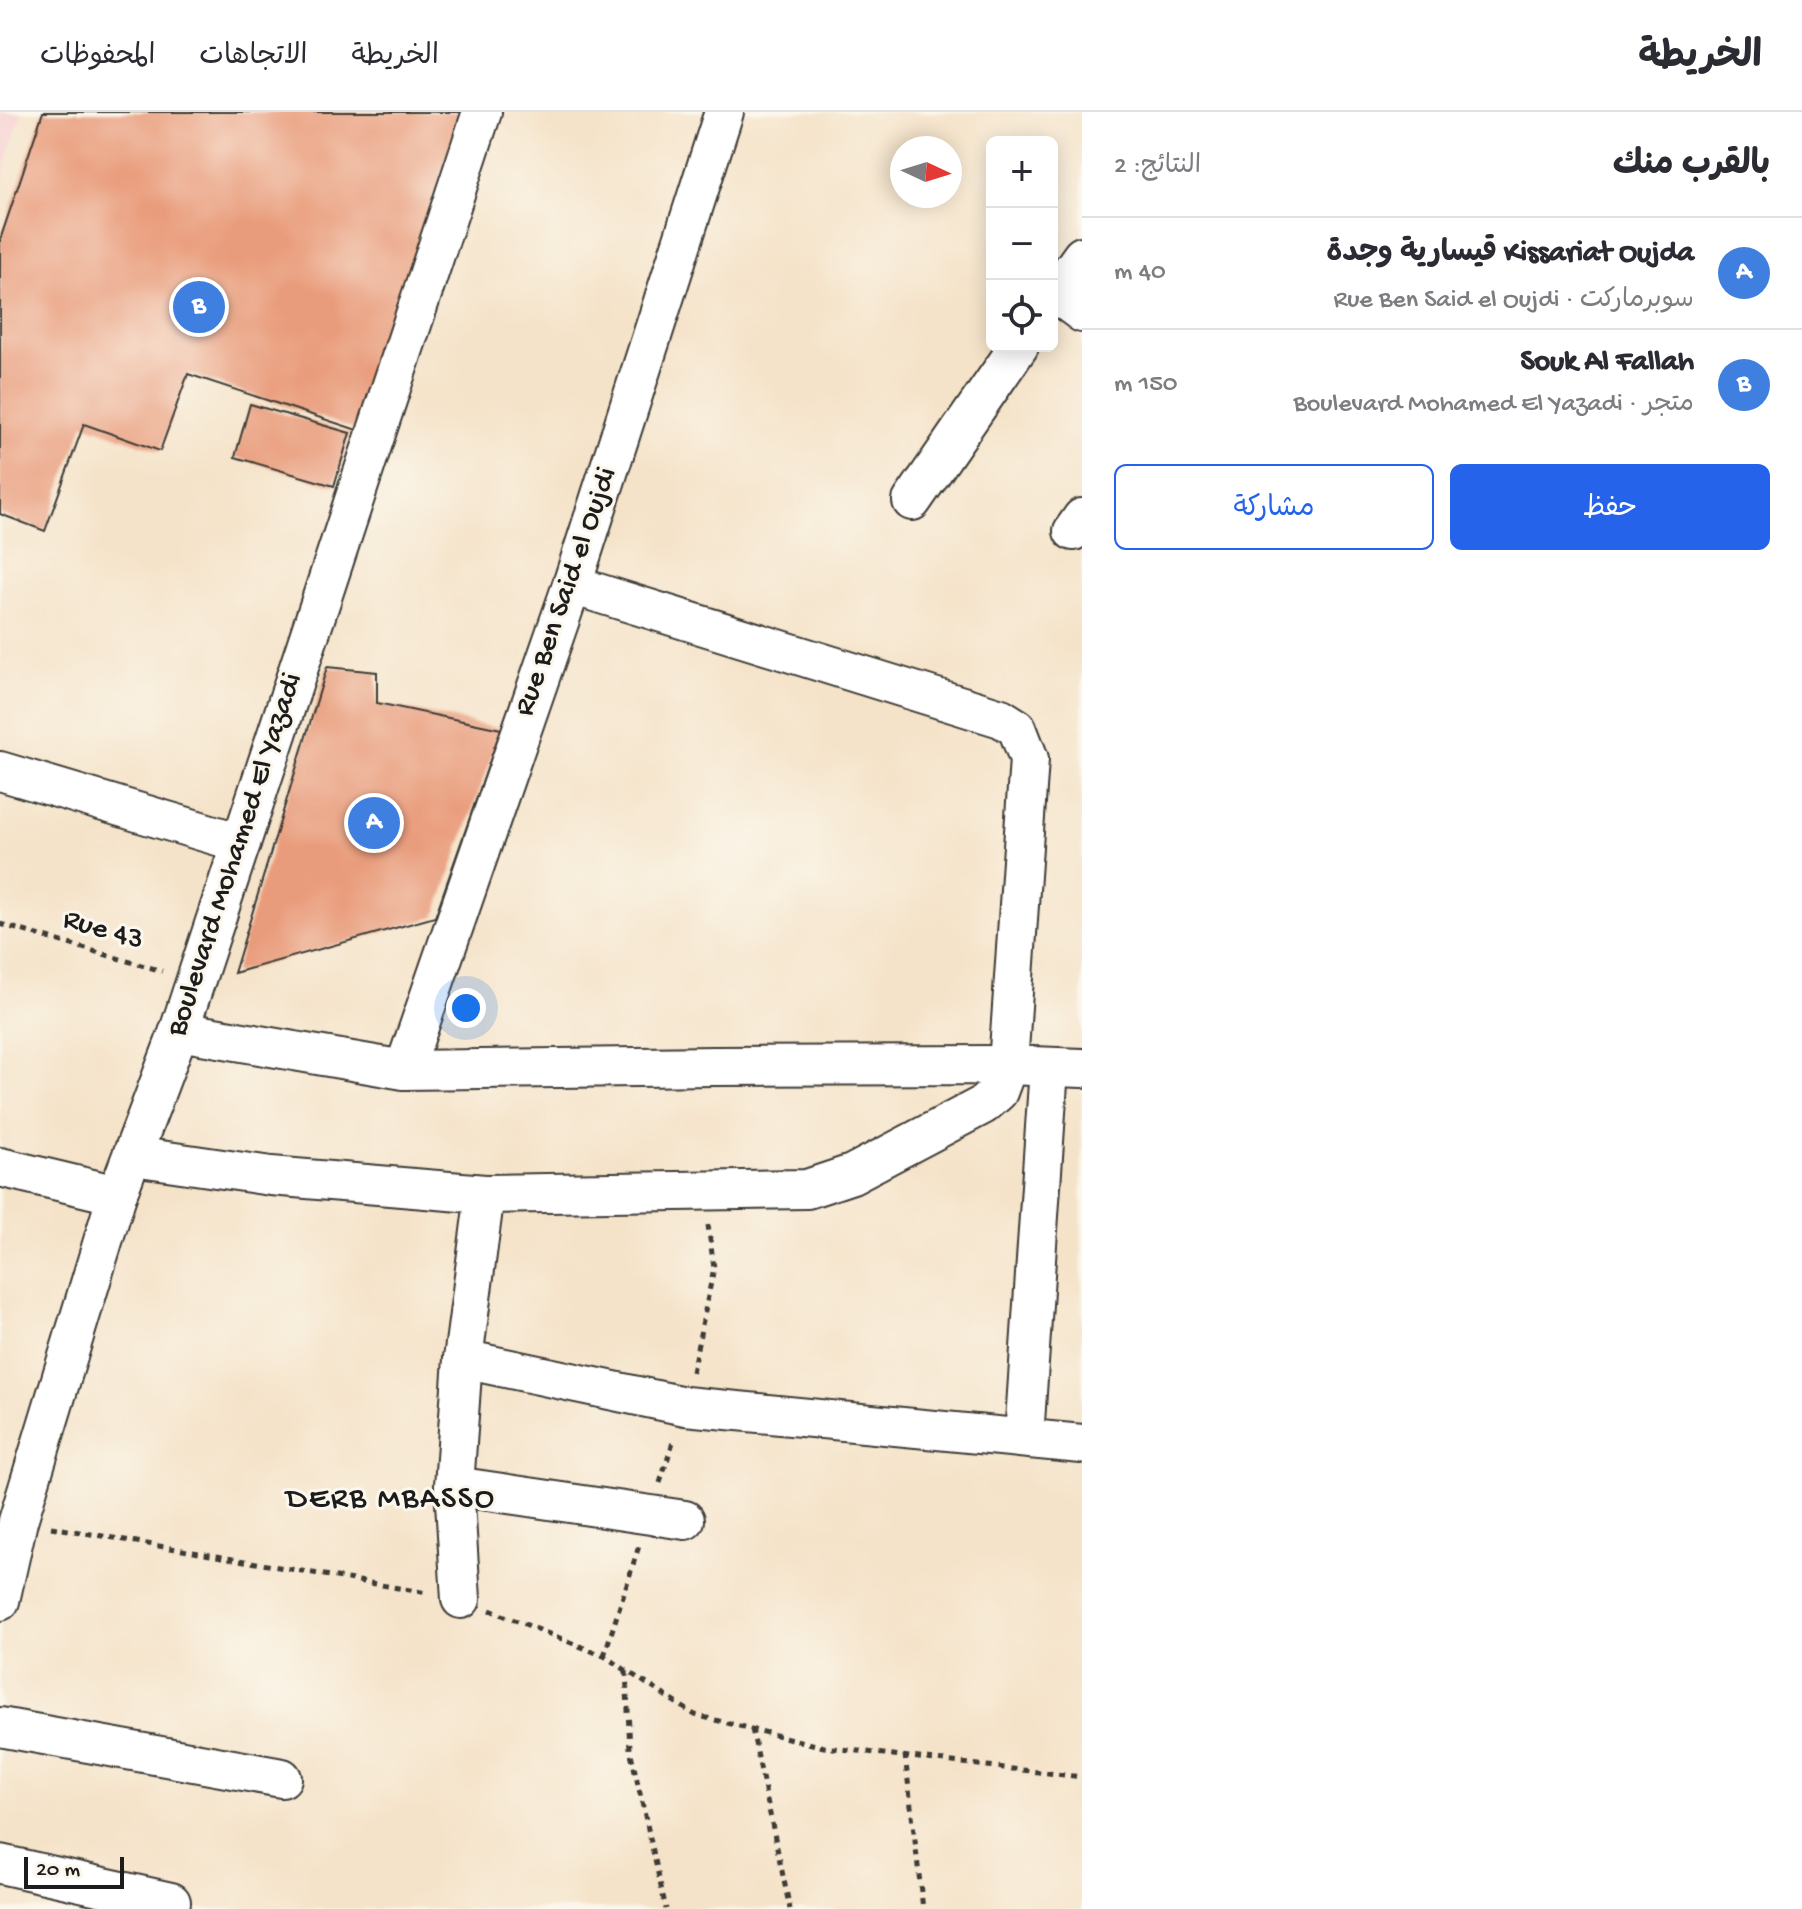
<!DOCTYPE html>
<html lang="ar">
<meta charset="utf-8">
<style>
body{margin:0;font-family:"Gochi Hand","Playpen Sans Arabic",sans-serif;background:#f7f7f7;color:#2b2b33;direction:rtl}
.controls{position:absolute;right:24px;top:24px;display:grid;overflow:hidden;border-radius:12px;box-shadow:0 4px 20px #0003}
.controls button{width:72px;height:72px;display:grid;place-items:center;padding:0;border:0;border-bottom:2px solid #e1e1e2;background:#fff;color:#2b2b33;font:40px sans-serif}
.compass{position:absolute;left:890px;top:24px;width:72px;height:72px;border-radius:50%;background:#fff;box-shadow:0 4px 20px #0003;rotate:94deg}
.scale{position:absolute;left:24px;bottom:20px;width:100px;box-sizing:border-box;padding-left:8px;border:4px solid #1c1c1c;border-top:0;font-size:22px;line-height:28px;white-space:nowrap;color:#1c1c1c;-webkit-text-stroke:6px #fbf7ec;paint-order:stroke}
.you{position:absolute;left:466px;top:896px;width:28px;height:28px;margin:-20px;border:6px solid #fff;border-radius:50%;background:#1a73e8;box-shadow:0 0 0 12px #1a73e833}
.badge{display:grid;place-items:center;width:52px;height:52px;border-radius:50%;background:#2563eb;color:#fff;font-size:26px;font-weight:700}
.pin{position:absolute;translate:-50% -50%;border:4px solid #fff;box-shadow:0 2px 8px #0006}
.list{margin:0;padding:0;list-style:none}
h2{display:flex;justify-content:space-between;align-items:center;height:104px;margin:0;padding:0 32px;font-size:34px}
h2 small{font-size:26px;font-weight:400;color:#7c7c81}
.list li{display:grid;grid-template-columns:52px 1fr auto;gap:24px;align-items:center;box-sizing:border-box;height:112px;padding:0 32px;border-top:2px solid #e1e1e2}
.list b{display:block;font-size:30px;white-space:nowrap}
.list p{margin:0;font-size:26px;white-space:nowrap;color:#7c7c81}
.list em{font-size:26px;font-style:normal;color:#7c7c81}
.actions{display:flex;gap:16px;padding:24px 32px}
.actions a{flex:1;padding:18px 0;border:2px solid #2563eb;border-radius:12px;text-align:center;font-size:28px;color:#2563eb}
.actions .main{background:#2563eb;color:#fff}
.icon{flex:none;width:44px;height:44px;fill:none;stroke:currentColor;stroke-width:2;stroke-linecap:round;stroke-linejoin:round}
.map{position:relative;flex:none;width:1082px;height:1797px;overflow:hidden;direction:ltr}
header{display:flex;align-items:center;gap:48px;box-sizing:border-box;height:112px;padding:0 40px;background:#fff;border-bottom:2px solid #e1e1e2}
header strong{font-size:38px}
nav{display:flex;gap:44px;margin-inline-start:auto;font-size:28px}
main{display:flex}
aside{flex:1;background:#fff}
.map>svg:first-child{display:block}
</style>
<header>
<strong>الخريطة</strong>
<nav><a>الخريطة</a><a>الاتجاهات</a><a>المحفوظات</a></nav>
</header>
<main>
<aside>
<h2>بالقرب منك<small>النتائج: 2</small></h2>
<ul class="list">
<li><span class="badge" style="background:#3f7fe0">A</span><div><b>Kissariat Oujda قيسارية وجدة</b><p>سوبرماركت · Rue Ben Said el Oujdi</p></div><em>40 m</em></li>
<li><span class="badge" style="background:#3f7fe0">B</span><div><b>Souk Al Fallah</b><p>متجر · Boulevard Mohamed El Yazadi</p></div><em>150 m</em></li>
</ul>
<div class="actions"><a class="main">حفظ</a><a>مشاركة</a></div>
</aside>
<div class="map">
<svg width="1082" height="1797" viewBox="0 0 1082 1797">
<rect width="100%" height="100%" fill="#fbf7ec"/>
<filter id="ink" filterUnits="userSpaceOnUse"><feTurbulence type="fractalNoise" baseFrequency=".0125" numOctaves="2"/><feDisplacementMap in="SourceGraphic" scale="16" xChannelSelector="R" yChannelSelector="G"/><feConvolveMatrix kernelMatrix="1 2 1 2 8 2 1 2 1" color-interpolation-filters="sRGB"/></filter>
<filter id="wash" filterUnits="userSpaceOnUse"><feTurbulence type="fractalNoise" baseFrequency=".006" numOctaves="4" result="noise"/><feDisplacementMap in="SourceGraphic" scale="32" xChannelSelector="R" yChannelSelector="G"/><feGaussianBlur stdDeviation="1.8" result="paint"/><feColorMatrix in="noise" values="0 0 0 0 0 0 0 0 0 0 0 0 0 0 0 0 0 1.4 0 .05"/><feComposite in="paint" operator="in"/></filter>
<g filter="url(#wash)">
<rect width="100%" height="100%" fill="#f5e3c9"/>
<path fill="#f7cfd1" d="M0 0H22L0 71Z"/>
<g id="blocks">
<g fill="#e99c7c">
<path d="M43 0H462L357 318 188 262 160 339 84 312 45 419 0 402V128Z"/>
<path d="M250 292 350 321 334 374 235 345Z"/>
<path d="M327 555 377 560V591L501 617 435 805 234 861Z"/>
</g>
</g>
</g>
<g filter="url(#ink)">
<use href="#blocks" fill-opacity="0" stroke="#3d3a36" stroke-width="2"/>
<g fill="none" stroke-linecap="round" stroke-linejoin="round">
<defs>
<g id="minor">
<path d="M1055 181 1082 201"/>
<path d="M1052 186 1082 144"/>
<path d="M912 389 1019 234"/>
<path d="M1073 419 1082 406"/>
<path d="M0 659 241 731"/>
<path d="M179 919 404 958 714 954 1008 953 1082 956"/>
<path d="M404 958 572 473 724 0"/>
<path d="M133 1044 271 1064 485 1082 807 1077 852 1062 983 993 998 980 1008 953 1029 647 1017 616 1001 606 572 473"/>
<path d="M0 1055 117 1083"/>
<path d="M463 1247 685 1294 1082 1332"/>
<path d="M1024 1325 1049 956"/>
<path d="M454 1374 685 1408"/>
<path d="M461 1487 454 1374 463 1247 485 1082"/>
<path d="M0 1489 18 1409 117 1083 179 919 482 0"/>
<path d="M0 1615 282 1666"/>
<path d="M0 1752 171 1790"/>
</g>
</defs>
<use href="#minor" stroke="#3d3a36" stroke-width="42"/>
<g stroke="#3d3a36" stroke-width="5" stroke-dasharray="6 6" stroke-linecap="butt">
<path d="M0 812 162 859"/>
<path d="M692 1260 714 1156 708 1113"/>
<path d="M660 1371 674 1327"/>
<path d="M51 1415 427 1481"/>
<path d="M490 1498 604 1544 695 1603 824 1635 1082 1665"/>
<path d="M604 1544 639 1434"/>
<path d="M626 1559 630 1637 666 1797"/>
<path d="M752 1617 790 1797"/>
<path d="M905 1643 923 1797"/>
</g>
<use href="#minor" stroke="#fff" stroke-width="38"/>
</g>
</g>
<g text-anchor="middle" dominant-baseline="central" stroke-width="6" stroke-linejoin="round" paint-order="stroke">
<g font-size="30" fill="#1c1c1c" stroke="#fbf7ec">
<text transform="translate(567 480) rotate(-71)">Rue Ben Said el Oujdi</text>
<text transform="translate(236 743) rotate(-72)">Boulevard Mohamed El Yazadi</text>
<text transform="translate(103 819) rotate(16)">Rue 43</text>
</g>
<g font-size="32" letter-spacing="2" fill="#1c1c1c" stroke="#fbf7ec">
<text x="391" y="1388">DERB MBASSO</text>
</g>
</g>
</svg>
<div class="controls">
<button>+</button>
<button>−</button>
<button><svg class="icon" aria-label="locate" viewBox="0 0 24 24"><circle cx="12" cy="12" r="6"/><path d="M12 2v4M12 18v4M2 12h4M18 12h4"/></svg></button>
</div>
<svg class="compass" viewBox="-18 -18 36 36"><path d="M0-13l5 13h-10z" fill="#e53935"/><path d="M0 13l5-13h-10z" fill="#7c7c81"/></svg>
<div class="scale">20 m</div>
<div class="you"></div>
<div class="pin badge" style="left:374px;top:711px;background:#3f7fe0">A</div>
<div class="pin badge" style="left:199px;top:195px;background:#3f7fe0">B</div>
</div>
</main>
